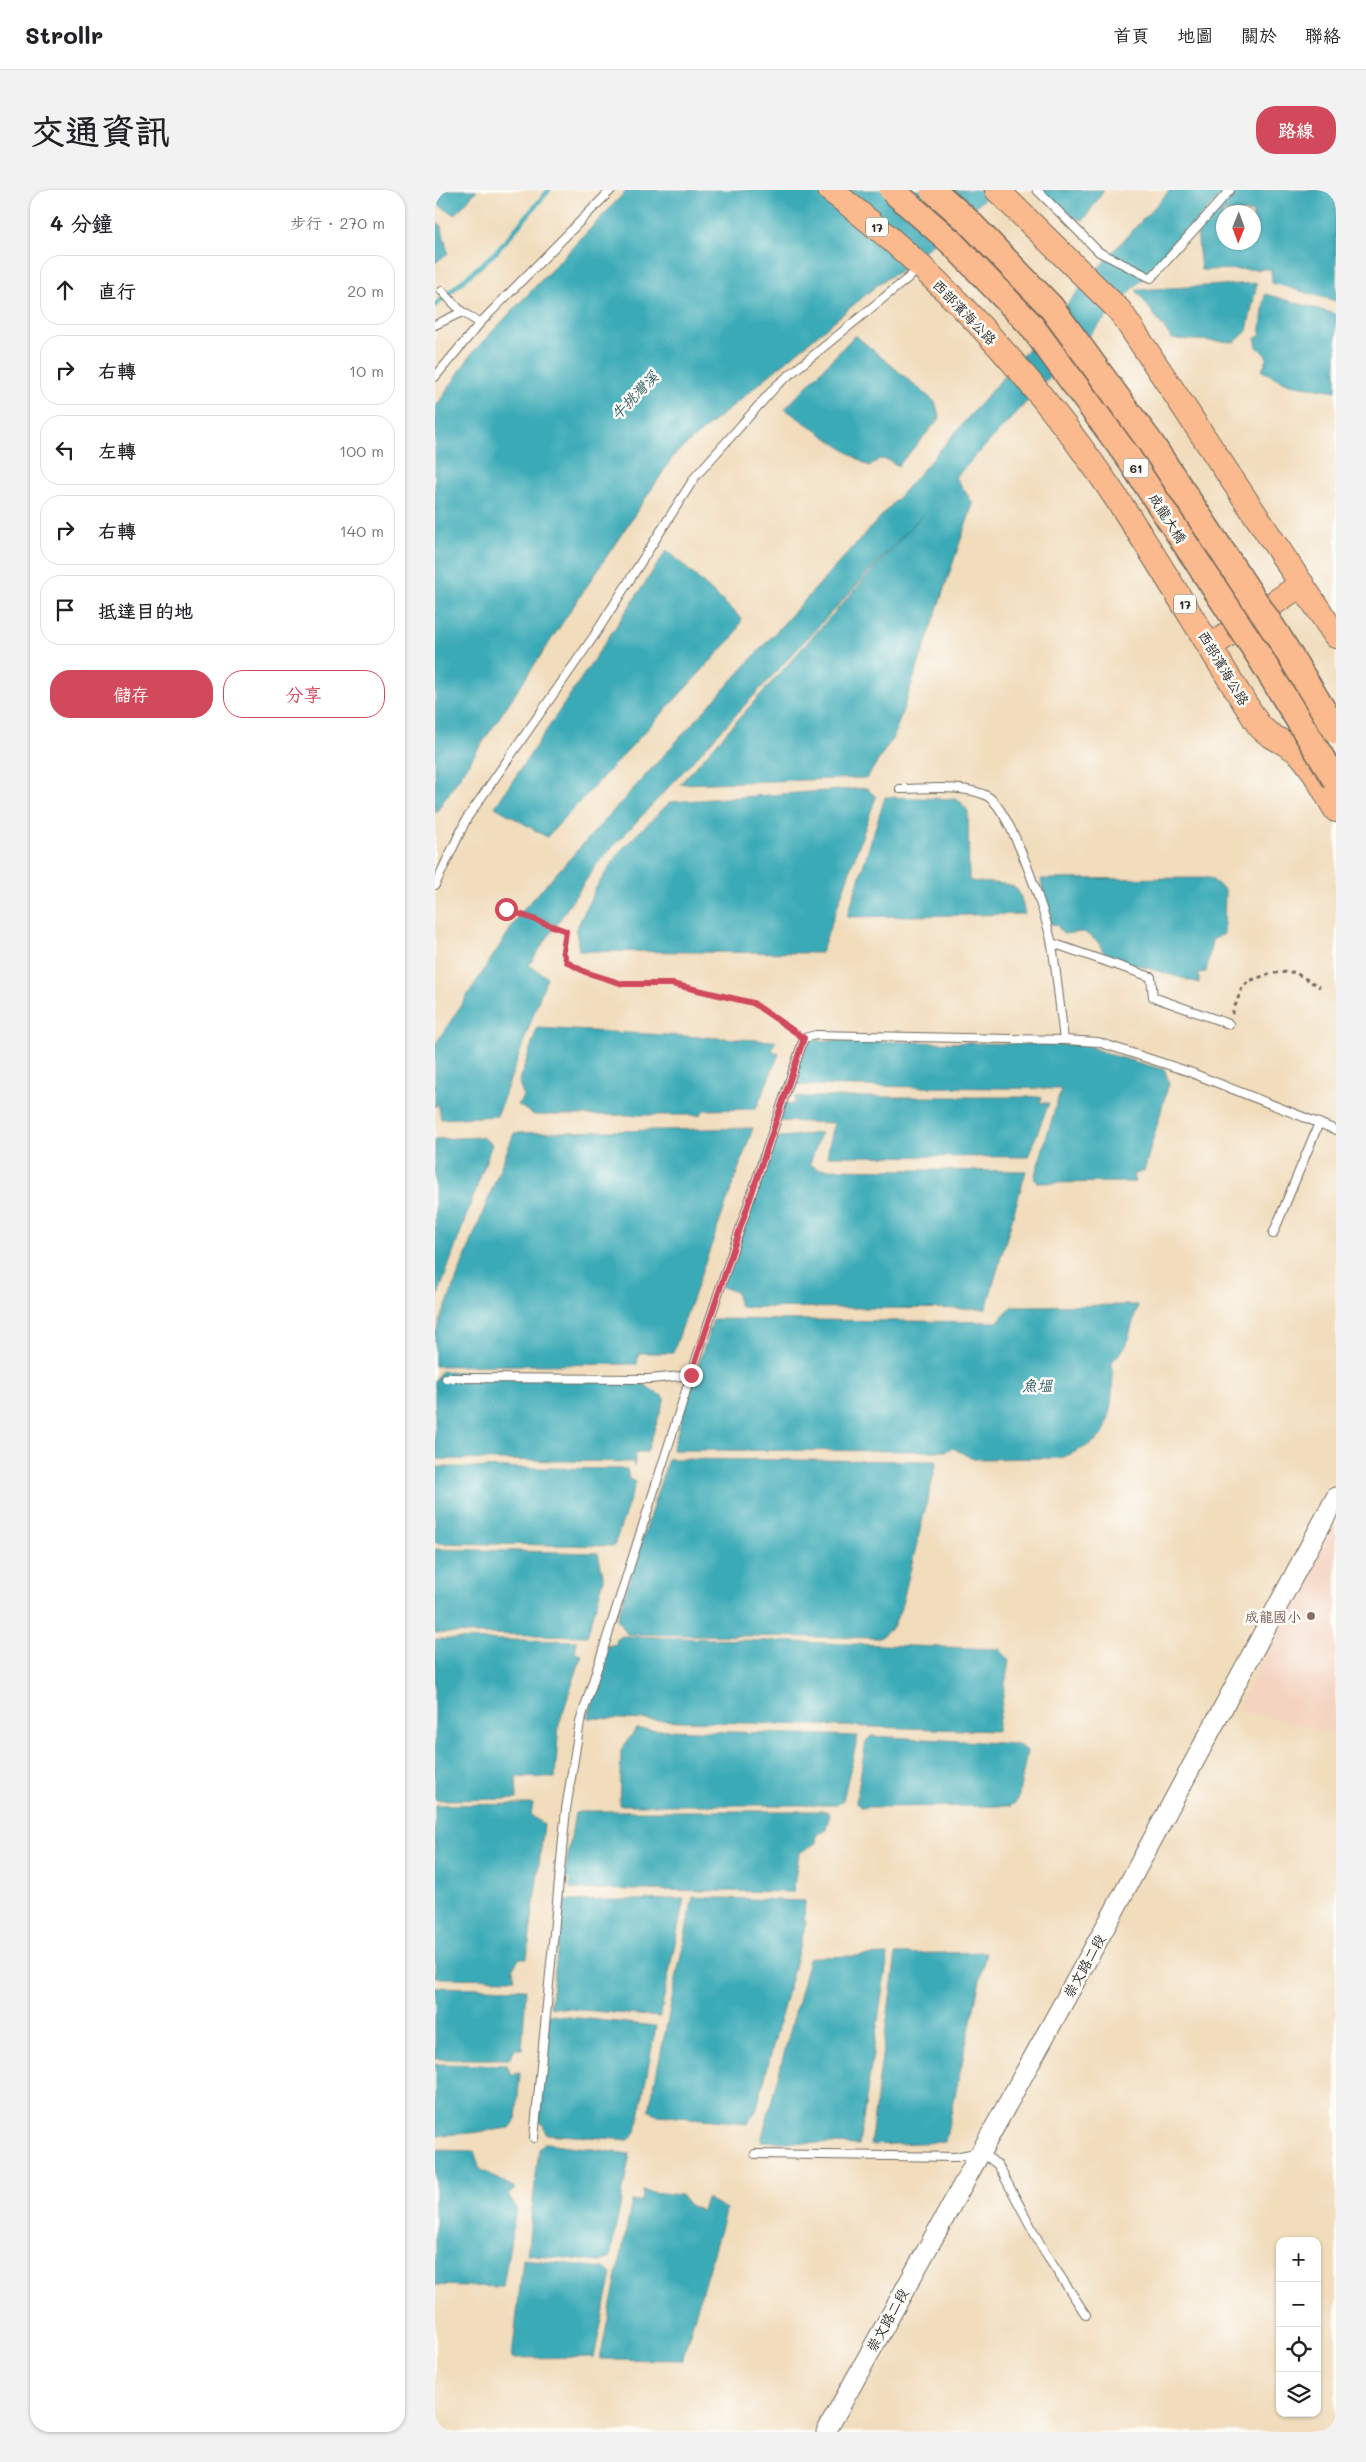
<!DOCTYPE html>
<html lang="zh-TW">
<meta charset="utf-8">
<style>
body{margin:0;font-family:Mali,"LXGW WenKai TC",sans-serif;background:#f2f2f2;color:#202124}
.controls{position:absolute;right:15px;bottom:15px;display:grid;overflow:hidden;border-radius:10px;box-shadow:0 1px 4px #0004}
.controls button{width:45px;height:45px;display:grid;place-items:center;padding:0;border:0;border-bottom:1px solid #e0e0e0;background:#fff;color:#202124;font:25px sans-serif}
.compass{position:absolute;left:781px;top:15px;width:45px;height:45px;border-radius:50%;background:#fff;box-shadow:0 1px 4px #0004;rotate:181deg}
.stop{position:absolute;width:15px;height:15px;margin:-11px;border:4px solid #d1495b;border-radius:50%;background:#fff}
.stop.end{background:#d1495b;border-color:#fff;box-shadow:0 1px 5px #0008}
.list{margin:0;padding:0;list-style:none}
h2{display:flex;justify-content:space-between;align-items:center;height:65px;margin:0;padding:0 20px;font-size:21px}
h2 small{font-size:16px;font-weight:400;color:#757577}
.list li{display:grid;grid-template-columns:32px 1fr auto;gap:15px;align-items:center;box-sizing:border-box;height:70px;margin:0 10px 10px;padding:0 10px;border:1px solid #e0e0e0;border-radius:20px}
.list b{display:block;font-size:19px;white-space:nowrap}
.list em{font-size:16px;font-style:normal;color:#757577}
.actions{display:flex;gap:10px;padding:15px 20px}
.actions a{flex:1;padding:11px 0;border:1px solid #d1495b;border-radius:20px;text-align:center;font-size:18px;color:#d1495b}
.actions .main{background:#d1495b;color:#fff}
.icon{flex:none;width:28px;height:28px;fill:none;stroke:currentColor;stroke-width:2;stroke-linecap:round;stroke-linejoin:round}
.map{position:relative;flex:none;width:901px;height:2242px;overflow:hidden;border-radius:20px}
header{display:flex;align-items:center;gap:30px;box-sizing:border-box;height:70px;padding:0 25px;background:#fff;border-bottom:1px solid #e0e0e0}
header strong{font-size:24px}
nav{display:flex;gap:28px;margin-inline-start:auto;font-size:18px}
.intro{display:flex;align-items:center;justify-content:space-between;box-sizing:border-box;height:120px;padding:0 30px}
h1{margin:0;font-size:35px}
.button{padding:12px 22px;border-radius:20px;background:#d1495b;color:#fff;font-size:18px;font-weight:700}
main{display:flex;gap:30px;padding:0 30px}
aside{flex:1;background:#fff;border-radius:20px;box-shadow:0 1px 4px #0004}
.map>svg:first-child{display:block}
</style>
<header>
<strong>Strollr</strong>
<nav><a>首頁</a><a>地圖</a><a>關於</a><a>聯絡</a></nav>
</header>
<div class="intro"><h1>交通資訊</h1><a class="button">路線</a></div>
<main>
<aside>
<h2>4 分鐘<small>步行 · 270 m</small></h2>
<ul class="list">
<li><svg class="icon" aria-label="ahead" viewBox="0 0 24 24"><path d="M12 20V5M6 11l6-6 6 6"/></svg><div><b>直行</b></div><em>20 m</em></li>
<li><svg class="icon" aria-label="right" viewBox="0 0 24 24"><path d="M7 20v-9h11M14 6l5 5-5 5"/></svg><div><b>右轉</b></div><em>10 m</em></li>
<li><svg class="icon" aria-label="left" viewBox="0 0 24 24"><path d="M17 20v-9H6M10 6l-5 5 5 5"/></svg><div><b>左轉</b></div><em>100 m</em></li>
<li><svg class="icon" aria-label="right" viewBox="0 0 24 24"><path d="M7 20v-9h11M14 6l5 5-5 5"/></svg><div><b>右轉</b></div><em>140 m</em></li>
<li><svg class="icon" aria-label="arrive" viewBox="0 0 24 24"><path d="M6 21V4h12l-3 4 3 4H6"/></svg><div><b>抵達目的地</b></div></li>
</ul>
<div class="actions"><a class="main">儲存</a><a>分享</a></div>
</aside>
<div class="map">
<svg width="901" height="2242" viewBox="0 0 901 2242">
<rect width="100%" height="100%" fill="#fdfcf7"/>
<filter id="ink" filterUnits="userSpaceOnUse"><feTurbulence type="fractalNoise" baseFrequency=".02" numOctaves="2"/><feDisplacementMap in="SourceGraphic" scale="10" xChannelSelector="R" yChannelSelector="G"/><feConvolveMatrix kernelMatrix="1 2 1 2 8 2 1 2 1" color-interpolation-filters="sRGB"/></filter>
<filter id="wash" filterUnits="userSpaceOnUse"><feTurbulence type="fractalNoise" baseFrequency=".0096" numOctaves="4" result="noise"/><feDisplacementMap in="SourceGraphic" scale="20" xChannelSelector="R" yChannelSelector="G"/><feGaussianBlur stdDeviation="1.12" result="paint"/><feColorMatrix in="noise" values="0 0 0 0 0 0 0 0 0 0 0 0 0 0 0 0 0 1.4 0 .05"/><feComposite in="paint" operator="in"/></filter>
<g filter="url(#wash)">
<rect width="100%" height="100%" fill="#f1dcbc"/>
<path fill="#f4d3c0" d="M901 1332V1544L802 1519Z"/>
<g fill="#3aaab7" stroke="#326a71" fill-rule="evenodd">
<path d="M0 0H42L20 25 0 13Z"/>
<path d="M192 0H559L470 78 446 92 240 264 0 624V218L37 163Z"/>
<path d="M604 0H669L649 30 642 29Z"/>
<path d="M735 0H791L521 287 538 314 459 546 432 588 245 594 488 324 162 674 94 775 112 787 62 926 6 929 3 913 0 917V855L88 720 471 299 673 67Z"/>
<path d="M797 0H901V111L837 93 836 79 766 80 762 42ZM788 22H818V52H788Z"/>
<path d="M0 31 6 35 13 63 0 73Z"/>
<path d="M822 93 812 141 800 152 737 149 701 100Z"/>
<path d="M830 104 901 124V201L854 194 827 181 832 167 822 157 820 148 825 146Z"/>
<path d="M420 145 500 212 505 228 463 276 453 270 444 269 435 276 430 274 350 219Z"/>
<path d="M232 360 307 429 299 446 112 647 60 617Z"/>
<path d="M432 598 441 607 386 763 144 761 141 740 160 699 185 661 235 612Z"/>
<path d="M450 607 523 609 533 621 534 690C547 695 577 690 583 701 587 707 588 717 590 724L412 727Z"/>
<path d="M775 688 790 700 789 744 777 750 771 782 764 783V793L671 766 663 752 649 742 628 744 622 735 613 733 606 689Z"/>
<path d="M102 838 341 851 336 859 344 864 321 919 269 920 265 925H99L83 915 88 906 84 893Z"/>
<path d="M367 850 652 855 670 863 730 880 734 893 709 981 698 985 700 992 603 993 599 988 626 899 355 895Z"/>
<path d="M360 907H607L605 913H614L593 967 392 966 399 933 344 931 347 913 360 914Z"/>
<path d="M318 938 238 1163H204L202 1174 0 1176V1144L79 943Z"/>
<path d="M386 943 375 974 383 979 591 981 551 1119 305 1117 301 1102 286 1097 336 948Z"/>
<path d="M47 947 57 954 0 1114V949Z"/>
<path d="M703 1115 691 1156 677 1172C679 1189 677 1230 667 1245 661 1253 636 1264 626 1268L538 1269 518 1258 511 1261 237 1260 278 1129 562 1132 577 1116Z"/>
<path d="M6 1181 203 1191 230 1208 212 1262H201L199 1276 198 1272 0 1269V1191Z"/>
<path d="M233 1269 502 1271 466 1418 458 1437 445 1448 192 1444 182 1429Z"/>
<path d="M0 1277 192 1279 194 1289 201 1292 179 1356 0 1353Z"/>
<path d="M0 1359 163 1363 169 1389 152 1446 0 1443Z"/>
<path d="M187 1446 565 1459 574 1471 562 1541 153 1528 172 1456 181 1454 182 1449Z"/>
<path d="M0 1449 142 1451 140 1463 147 1465 124 1534 120 1588 81 1587 82 1609 0 1610Z"/>
<path d="M201 1539 423 1546 408 1610 402 1615H184L186 1560Z"/>
<path d="M436 1546 582 1554 592 1561 583 1610 576 1616 426 1617 421 1612 431 1551Z"/>
<path d="M98 1614 96 1625 109 1635 92 1768H85L78 1778 80 1789 0 1788V1615Z"/>
<path d="M150 1621H392L395 1623 391 1640 382 1644 381 1653 364 1663 358 1702 135 1699V1688L129 1689 140 1623Z"/>
<path d="M258 1707 370 1711 369 1728 371 1732 321 1921 313 1933 221 1925 214 1920Z"/>
<path d="M249 1709 225 1827 115 1817 129 1711Z"/>
<path d="M551 1762 510 1952 435 1955 461 1764Z"/>
<path d="M453 1765 424 1955 326 1951 374 1769 383 1767Z"/>
<path d="M0 1797 91 1799 87 1859H80L74 1869H0Z"/>
<path d="M114 1825 221 1836 201 1942 194 1950 111 1944 108 1934 103 1931Z"/>
<path d="M0 1874 72 1875 76 1884 85 1883 81 1930 75 1938C50 1941 26 1945 0 1945Z"/>
<path d="M111 1953 195 1964 175 2068 167 2072 92 2064 104 1959Z"/>
<path d="M0 1960 39 1961 45 1979 80 1998 73 2005 81 2018 68 2097 0 2095Z"/>
<path d="M208 2001 246 2005 254 2015 267 2021 271 2008 291 2019 247 2170 165 2169 197 2011H207Z"/>
<path d="M88 2069 171 2078 177 2084 159 2167 77 2168Z"/>
</g>
<g fill="none" stroke-linecap="round" stroke-linejoin="round">
<path stroke="#3aaab7" stroke-width="5" d="M0 115 62 61 114 0"/>
</g>
</g>
<g filter="url(#ink)">
<g fill="none" stroke-linecap="round" stroke-linejoin="round">
<defs>
<g id="service">
<path d="M602 0 664 62 716 88 795 0"/>
<path d="M7 101 27 122"/>
<path d="M0 135 27 122 45 133"/>
<path d="M0 187 45 133 176 0"/>
<path d="M465 599C490 599 530 594 552 606 576 619 612 727 617 755 622 786 625 818 629 850L663 852 752 881 901 940"/>
<path d="M0 695 32 628 159 446 260 287 342 195 484 79"/>
<path d="M617 753 716 787 718 807 794 834"/>
<path d="M838 1044 884 933"/>
<path d="M11 1188 215 1189 256 1185"/>
<path d="M99 1948 131 1619 145 1532 256 1185 369 848 381 845 629 850"/>
<path d="M320 1964 520 1967 546 1962 563 1975 610 2063 651 2125"/>
</g>
<path id="tertiary" d="M391 2242 678 1723 901 1307"/>
<g id="primary">
<path d="M395 0C510 87 608 197 688 318 735 389 777 463 823 534 833 548 855 553 866 565 880 580 890 603 901 620"/>
<path d="M562 0 685 121 901 446"/>
<path d="M776 456 867 394"/>
</g>
</defs>
<use href="#service" stroke="#70695e" stroke-width="10"/>
<use href="#tertiary" stroke="#70695e" stroke-width="21"/>
<use href="#primary" stroke="#70695e" stroke-width="26"/>
<g stroke="#70695e" stroke-width="3" stroke-dasharray="4 4" stroke-linecap="butt">
<path d="M71 719 131 741 129 761 132 772 150 782 188 794H237L317 813 359 841"/>
<path d="M797 824 807 798 814 791 837 783 859 782 885 797"/>
</g>
<use href="#service" stroke="#fff" stroke-width="8"/>
<use href="#tertiary" stroke="#fff" stroke-width="19"/>
<use href="#primary" stroke="#fbba8d" stroke-width="24"/>
<defs>
<g id="trunk-bridge">
<path d="M457 0 515 51 595 134 693 267 819 458 901 591"/>
<path d="M498 0 533 31 616 117 715 252 843 446 901 541"/>
</g>
</defs>
<use href="#trunk-bridge" stroke="#70695e" stroke-width="28" stroke-linecap="butt"/>
<use href="#trunk-bridge" stroke="#fbba8d" stroke-width="25"/>
</g>
</g>
<g fill="none" stroke-linecap="round" stroke-linejoin="round" filter="url(#ink)">
<path stroke="#d1495b" stroke-width="6" d="M71 719 131 741 128 761 132 772 150 782 188 794H237L318 813 369 848 256 1185"/>
</g>
<circle fill="#8d6e63" stroke="#fdfcf7" stroke-width="2" cx="876" cy="1426" r="5"/>
<g text-anchor="middle" dominant-baseline="central" stroke-width="5" stroke-linejoin="round" paint-order="stroke">
<g fill="#fdfcf7" stroke="#6a6a68" stroke-width="1">
<rect x="431" y="27.5" width="22" height="19" rx="4"/>
<rect x="688.5" y="268.5" width="25" height="19" rx="4"/>
<rect x="739" y="404.5" width="22" height="19" rx="4"/>
</g>
<g font-size="12" font-weight="bold" fill="#2b2b2b">
<text x="442" y="37">17</text>
<text x="701" y="278">61</text>
<text x="750" y="414">17</text>
</g>
<g font-size="14" fill="#2b2b2b" stroke="#fdfcf7">
<text transform="translate(530 122) rotate(46)">西部濱海公路</text>
<text transform="translate(733 328) rotate(57)">成龍大橋</text>
<text transform="translate(789 478) rotate(59)">西部濱海公路</text>
<text transform="translate(649 1776) rotate(-61)">崇文路二段</text>
<text transform="translate(452 2130) rotate(-61)">崇文路二段</text>
</g>
<g font-size="14" fill="#785e54" stroke="#fdfcf7" text-anchor="end">
<text x="866" y="1426">成龍國小</text>
</g>
<g font-size="15" font-style="italic" fill="#315e63" stroke="#fdfcf7">
<text transform="translate(199 205) rotate(-46)">牛挑灣溪</text>
<text x="602" y="1195">魚塭</text>
</g>
</g>
</svg>
<div class="controls">
<button>+</button>
<button>−</button>
<button><svg class="icon" aria-label="locate" viewBox="0 0 24 24"><circle cx="12" cy="12" r="6"/><path d="M12 2v4M12 18v4M2 12h4M18 12h4"/></svg></button>
<button><svg class="icon" aria-label="layers" viewBox="0 0 24 24"><path d="M12 4l9 5-9 5-9-5zM3 14l9 5 9-5"/></svg></button>
</div>
<svg class="compass" viewBox="-18 -18 36 36"><path d="M0-13l5 13h-10z" fill="#e53935"/><path d="M0 13l5-13h-10z" fill="#757577"/></svg>
<div class="stop" style="left:71px;top:719px"></div>
<div class="stop end" style="left:256px;top:1185px"></div>
</div>
</main>
